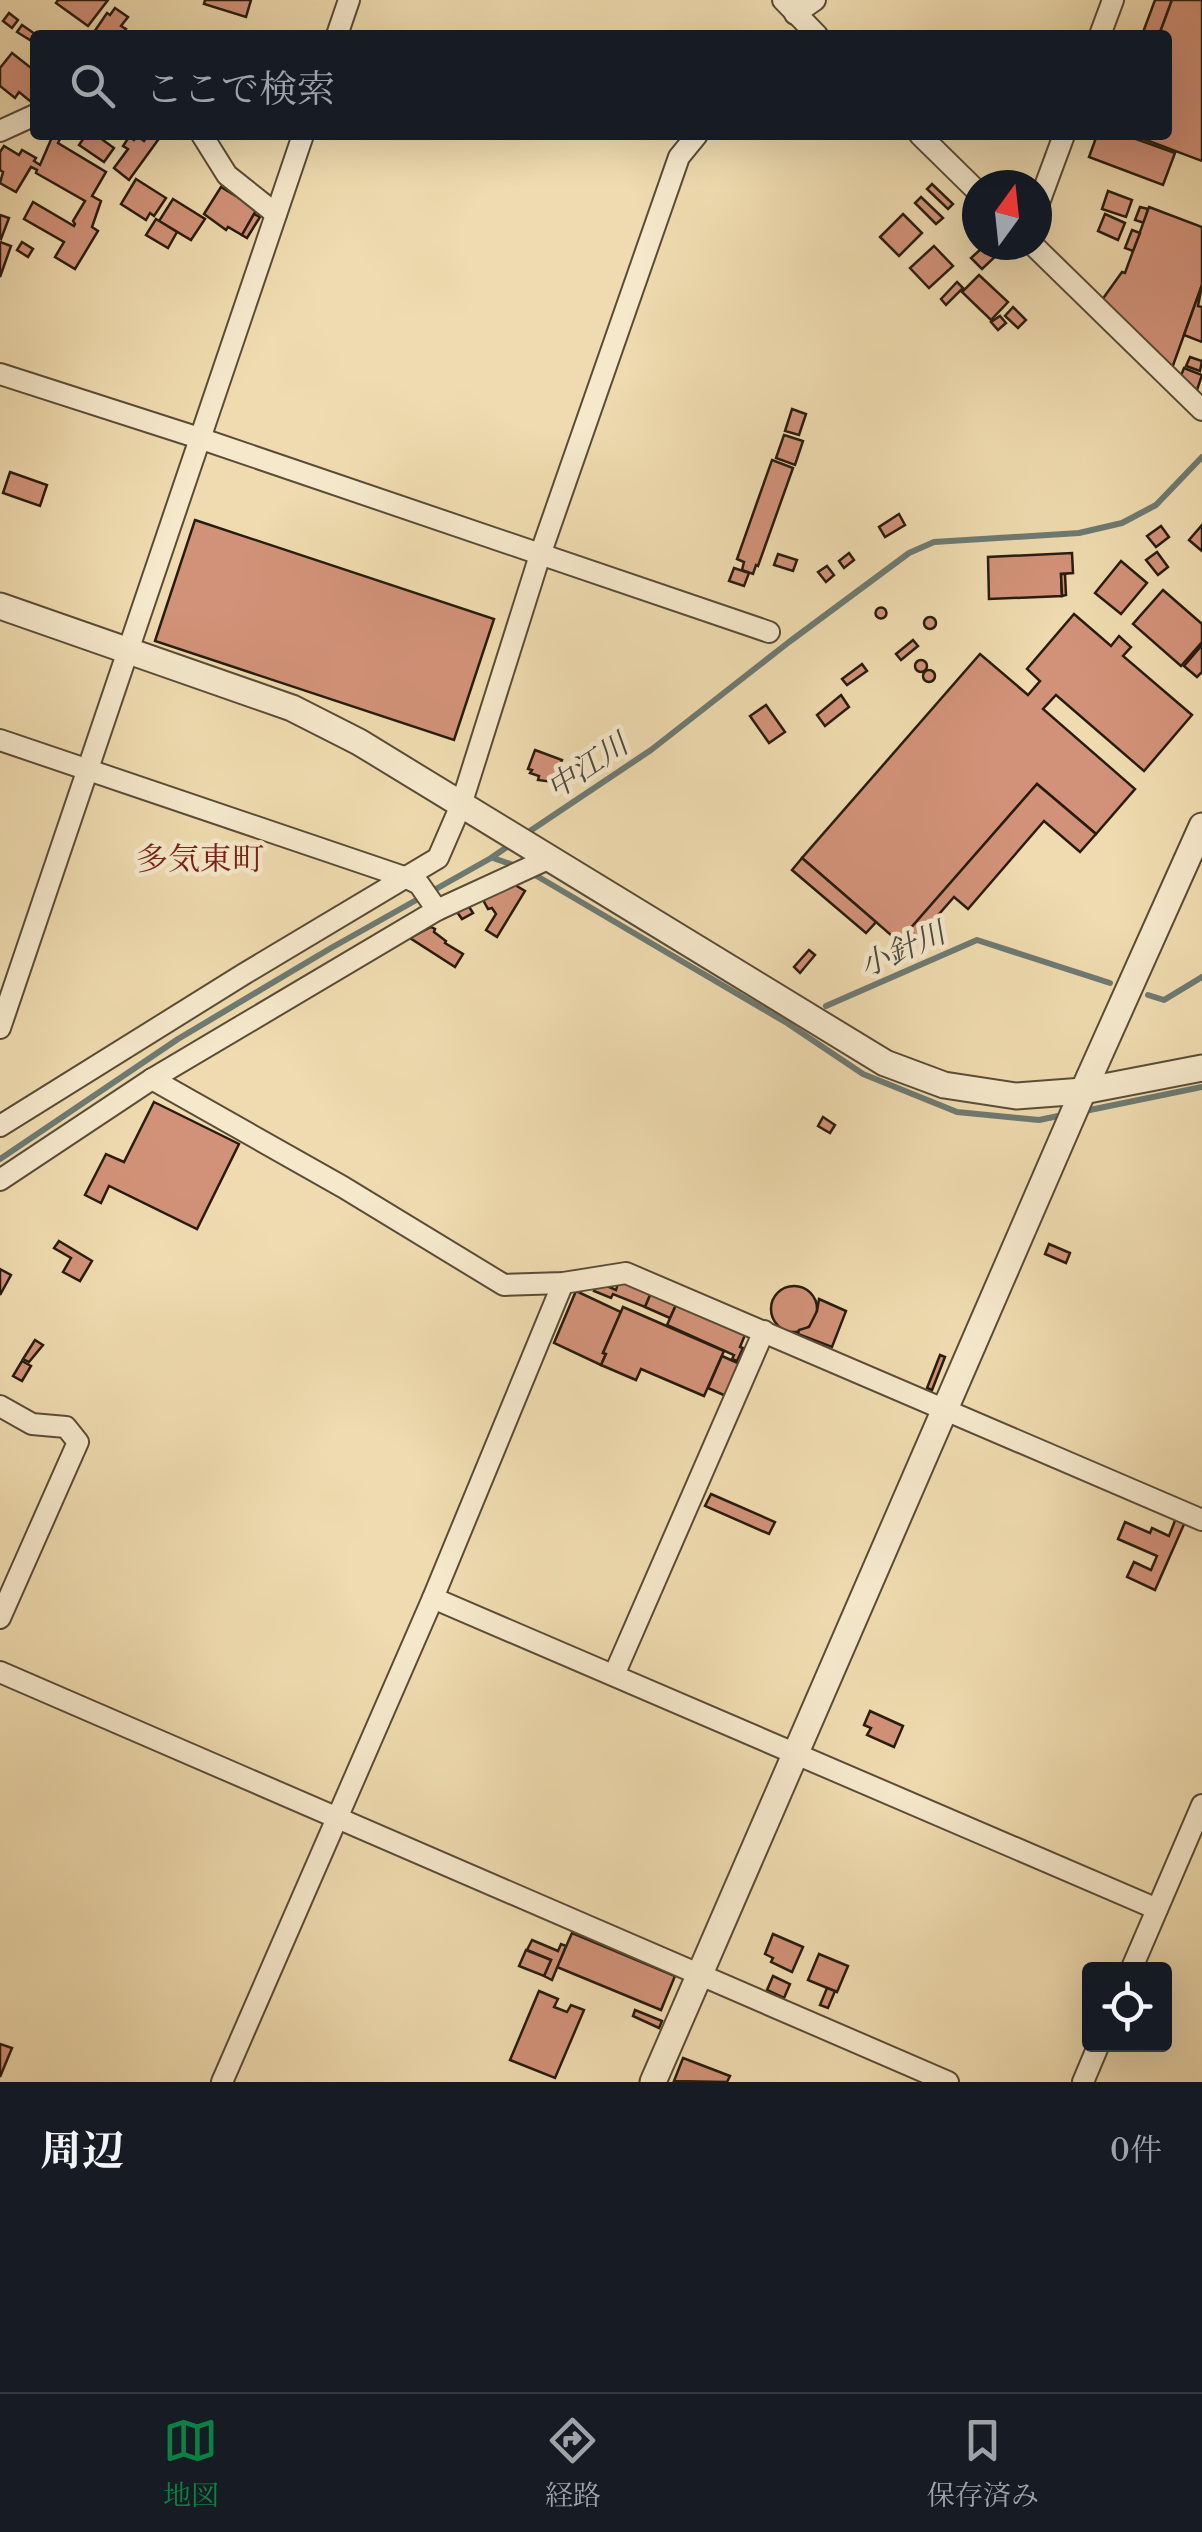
<!DOCTYPE html>
<html lang="ja">
<meta charset="utf-8">
<style>
body{margin:0;font-family:"Libre Caslon Text","Noto Serif JP",serif;background:#242831;color:#f1f3f6}
.controls{position:absolute;right:30px;bottom:30px;display:grid;overflow:hidden;border-radius:10px;box-shadow:0 10px 40px #0002}
.controls button{width:90px;height:90px;display:grid;place-items:center;padding:0;border:0;border-bottom:2px solid #363941;background:#171b24;color:#f1f3f6;font:50px sans-serif}
.compass{position:absolute;left:962px;top:170px;width:90px;height:90px;border-radius:50%;background:#171b24;box-shadow:0 10px 40px #0002;rotate:15deg}
.list{margin:0;padding:0;list-style:none}
h2{display:flex;justify-content:space-between;align-items:center;height:130px;margin:0;padding:0 40px;font-size:42px}
h2 small{font-size:32px;font-weight:400;color:#9ea1a6}
.icon{flex:none;width:55px;height:55px;fill:none;stroke:currentColor;stroke-width:2;stroke-linecap:round;stroke-linejoin:round}
.map{position:relative;flex:none;width:1202px;height:2082px;overflow:hidden}
.search{position:absolute;background:#171b24;box-shadow:0 10px 40px #0002;left:30px;right:30px;top:30px;height:110px;display:flex;align-items:center;gap:25px;box-sizing:border-box;padding:0 35px;border-radius:10px;color:#9ea1a6;font-size:38px}
.sheet{height:310px;background:#171b24}
nav{display:flex;justify-content:space-around;align-items:center;box-sizing:border-box;height:140px;border-top:2px solid #363941;background:#171b24;font-size:28px;color:#9ea1a6}
nav a{display:grid;justify-items:center;gap:5px}
nav .on{color:#0b8043}
.map>svg:first-child{display:block}
</style>
<div class="map">
<svg width="1202" height="2082" viewBox="0 0 1202 2082">
<rect width="100%" height="100%" fill="#efdbaf"/>
<filter id="stains"><feTurbulence type="fractalNoise" baseFrequency=".002" numOctaves="4"/><feColorMatrix values="0 0 0 0 .2 0 0 0 0 .09 0 0 0 0 .02 0 0 0 .5 -.17"/></filter>
<radialGradient id="worn" r=".72"><stop offset=".6" stop-color="#630" stop-opacity="0"/><stop offset="1" stop-color="#630" stop-opacity=".3"/></radialGradient>
<g fill="none" stroke-linecap="round" stroke-linejoin="round">
<g stroke="#6e7a72" stroke-width="6">
<path d="M524 835 651 750 789 642 909 553 934 542 1079 533 1122 523 1156 505 1202 457"/>
<path d="M493 858 519 867"/>
<path d="M530 872 787 1023 863 1074 957 1112 1039 1120 1063 1115"/>
<path d="M1148 995 1164 1000 1202 977"/>
<path d="M826 1006 977 940 1110 983"/>
<path d="M1080 1112 1202 1087"/>
<path d="M0 1159 178 1039 331 948 491 858 514 842"/>
</g>
</g>
<g fill="#d29279" stroke="#281c0f" stroke-width="2.5">
<path d="M58 0H108L88 26 56 3Z"/>
<path d="M205 0H251L246 17 204 4Z"/>
<path d="M1155 0H1172L1159 35H1142Z"/>
<path d="M1172 0H1202V161L1133 135H1167V35H1159Z"/>
<path d="M115 8 128 17 121 26 126 29 122 35H92L107 13 110 15Z"/>
<path d="M9 13 18 20 12 28 3 21Z"/>
<path d="M22 25 35 34 30 40 17 32Z"/>
<path d="M12 53 35 71V94L30 101 19 92 15 98 0 86V68Z"/>
<path d="M53 135 60 139 58 143 106 172 92 196 101 201 92 227 98 231 75 269 55 257 64 242 24 219 33 202 74 226 75 224 73 221 85 201 36 173 37 170 31 167 16 192 0 183 3 172 0 170V152L4 146 19 155 22 150 36 158 34 161 40 165Z"/>
<path d="M86 135H96L114 148 104 162 79 145Z"/>
<path d="M148 135 158 140 129 180 114 168 128 149 123 146 129 137 134 140 137 136 144 141Z"/>
<path d="M1097 135H1125L1175 153 1163 185 1089 157Z"/>
<path d="M136 179 166 198 154 216 150 213 146 220 121 204Z"/>
<path d="M932 184 953 204 948 209 927 189Z"/>
<path d="M221 187 257 209 242 235 228 227 226 230 204 214Z"/>
<path d="M1108 191 1132 200 1126 217 1102 209Z"/>
<path d="M921 197 943 218 936 224 915 203Z"/>
<path d="M173 199 205 219 191 240 159 221Z"/>
<path d="M1140 207 1148 209 1144 223 1135 220Z"/>
<path d="M1149 207 1202 227V285L1171 371 1099 304 1122 272 1125 273Z"/>
<path d="M254 214 260 217 247 238 242 235Z"/>
<path d="M903 214 922 233 899 256 880 237Z"/>
<path d="M1105 214 1125 223 1118 240 1098 231Z"/>
<path d="M0 215 9 218 1 239 0 238Z"/>
<path d="M156 219 177 232 168 248 146 235Z"/>
<path d="M1132 230 1140 233 1133 251 1125 248Z"/>
<path d="M0 242 11 246 0 277Z"/>
<path d="M22 242 33 249 28 257 17 250Z"/>
<path d="M993 245 1000 252 982 269 971 258 982 248 981 245Z"/>
<path d="M934 246 953 266 929 288 910 268Z"/>
<path d="M979 275 1008 302 991 320 962 292Z"/>
<path d="M957 282 963 288 946 305 941 299Z"/>
<path d="M1202 285 1198 306 1202 307V342L1184 335Z"/>
<path d="M1013 307 1026 320 1018 328 1005 316Z"/>
<path d="M1000 316 1006 323 998 330 991 322Z"/>
<path d="M1190 357 1202 361 1200 371 1186 366Z"/>
<path d="M1184 368 1202 375 1196 393 1177 385Z"/>
<path d="M792 409 806 414 799 435 785 431Z"/>
<path d="M784 435 803 441 795 465 776 458Z"/>
<path d="M772 460 793 468 758 566 756 565 753 574 742 570 744 562 737 559Z"/>
<path d="M10 472 47 485 40 506 3 493Z"/>
<path d="M899 514 905 525 885 537 879 527Z"/>
<path d="M195 520 494 619 454 740 155 641Z"/>
<path d="M1202 525V551L1189 540Z"/>
<path d="M1161 526 1169 537 1156 547 1147 536Z"/>
<path d="M1157 552 1168 567 1158 575 1146 560Z"/>
<path d="M849 553 854 560 844 568 839 561Z"/>
<path d="M1072 553 1073 573 1061 574 1062 596 989 599 988 557Z"/>
<path d="M778 554 797 560 793 571 774 565Z"/>
<path d="M1121 561 1147 583 1121 614 1095 593Z"/>
<path d="M827 566 834 575 826 582 818 572Z"/>
<path d="M734 568 749 573 744 586 729 581Z"/>
<path d="M1061 574H1065L1066 595 1062 596Z"/>
<path d="M1163 590 1202 624V642L1181 666 1133 624Z"/>
<circle cx="881" cy="613" r="5.5"/>
<path d="M1074 614 1111 646 1119 636 1131 647 1123 656 1192 715 1144 771 1056 695 1043 709 1135 789 1096 834 1037 784 899 942 802 858 980 654 1028 695 1040 681 1027 669Z"/>
<circle cx="930" cy="623" r="6"/>
<path d="M913 640 918 646 901 660 896 654Z"/>
<path d="M1202 645V672L1197 677 1184 666Z"/>
<circle cx="921" cy="666" r="6"/>
<path d="M862 664 867 671 847 685 842 679Z"/>
<circle cx="929" cy="676" r="6"/>
<path d="M841 695 849 707 825 726 817 715Z"/>
<path d="M766 705 785 732 769 743 750 716Z"/>
<path d="M535 750 562 760 553 782 538 780 539 776 530 773 532 770 528 769Z"/>
<path d="M1037 784 1096 834 1080 852 1044 821 968 909 954 897 918 938 909 930Z"/>
<path d="M802 858 876 922 866 933 792 870Z"/>
<path d="M515 885 525 891 497 937 486 930 496 914 492 908 488 909 482 898Z"/>
<path d="M468 905 473 913 462 919 457 912Z"/>
<path d="M431 927 435 929 434 932 446 941 445 943 463 954 455 967 410 938Z"/>
<path d="M809 950 815 955 800 973 794 967Z"/>
<path d="M154 1102 239 1144 197 1229 109 1186 101 1203 85 1195 106 1154 124 1162Z"/>
<path d="M823 1117 835 1125 830 1133 818 1126Z"/>
<path d="M59 1241 92 1261 80 1281 63 1272 71 1258 54 1248Z"/>
<path d="M1049 1244 1070 1253 1066 1263 1045 1254Z"/>
<path d="M0 1269 11 1275 0 1295Z"/>
<path d="M619 1280 651 1293 645 1307 613 1294 611 1298 594 1291 598 1282 616 1290Z"/>
<circle cx="794" cy="1309" r="23"/>
<path d="M576 1291 621 1312 603 1353 606 1354 601 1365 554 1343Z"/>
<path d="M651 1293 676 1305 670 1318 645 1307Z"/>
<path d="M819 1299 846 1311 832 1347 798 1334 799 1330 809 1327 817 1311Z"/>
<path d="M676 1305 745 1335 740 1347 743 1348 737 1361 732 1359 734 1355 667 1325Z"/>
<path d="M623 1307 724 1351 704 1396 641 1369 636 1380 601 1365 606 1354 603 1353Z"/>
<path d="M35 1340 43 1345 29 1362 23 1359Z"/>
<path d="M940 1355 945 1357 932 1390 927 1388Z"/>
<path d="M722 1356 740 1364 726 1396 708 1388Z"/>
<path d="M22 1361 31 1366 22 1381 13 1376Z"/>
<path d="M711 1494 775 1522 769 1534 705 1506Z"/>
<path d="M1176 1518 1185 1522 1155 1590 1127 1577 1134 1562 1151 1570 1157 1556 1118 1539 1125 1522 1150 1533 1152 1528 1169 1536Z"/>
<path d="M870 1711 903 1726 894 1747 867 1735 871 1728 864 1725Z"/>
<path d="M572 1933 675 1976 661 2010 557 1967Z"/>
<path d="M773 1934 803 1947 792 1972 771 1962 773 1958 765 1954Z"/>
<path d="M532 1940 558 1951 561 1944 566 1946 552 1980 544 1976 551 1960 527 1950Z"/>
<path d="M526 1950 551 1960 544 1976 519 1966Z"/>
<path d="M819 1954 848 1966 837 1992 808 1980Z"/>
<path d="M773 1976 790 1984 784 1998 767 1990Z"/>
<path d="M827 1988 835 1991 828 2008 820 2005Z"/>
<path d="M539 1991 558 1999 554 2007 567 2012 571 2005 584 2010 555 2078 510 2060Z"/>
<path d="M635 2010 662 2021 659 2028 633 2016Z"/>
<path d="M0 2044 12 2048 0 2077Z"/>
<path d="M683 2058 730 2076 727 2082 674 2081Z"/>
</g>
<g fill="none" stroke-linecap="round" stroke-linejoin="round">
<defs>
<g id="minor">
<path d="M783 0 817 35"/>
<path d="M795 14 815 0"/>
<path d="M337 35 349 0"/>
<path d="M1100 35 1113 0"/>
<path d="M0 131 35 115"/>
<path d="M202 135 227 175 276 214"/>
<path d="M920 135 977 191"/>
<path d="M1037 208 1064 135"/>
<path d="M1033 245 1202 410"/>
<path d="M0 374 199 438 769 632"/>
<path d="M0 740 407 878 419 884 437 910"/>
<path d="M0 1028 303 135"/>
<path d="M152 1079 343 1187 504 1285 563 1283 626 1273 1202 1520"/>
<path d="M0 1126 244 974 438 858 461 805 540 555 679 157 697 135"/>
<path d="M0 1180 152 1079 437 910 550 858"/>
<path d="M0 1406 32 1424 66 1427 78 1442 0 1618"/>
<path d="M433 1598 1157 1909"/>
<path d="M0 1672 948 2082"/>
<path d="M614 1675 764 1331"/>
<path d="M1131 1970 1202 1805"/>
<path d="M222 2082 433 1598 563 1283"/>
<path d="M1083 2082 1099 2044"/>
</g>
<g id="tertiary">
<path d="M0 606 292 708 359 742 885 1063 944 1085 1016 1096 1083 1091 1202 1068"/>
<path d="M653 2082 1080 1098 1202 826"/>
</g>
</defs>
<use href="#minor" stroke="#5a4c37" stroke-width="24"/>
<use href="#tertiary" stroke="#5a4c37" stroke-width="29"/>
<use href="#minor" stroke="#f5e8cb" stroke-width="20"/>
<use href="#tertiary" stroke="#f5e8cb" stroke-width="25"/>
</g>
<g text-anchor="middle" dominant-baseline="central" stroke-width="9" stroke-linejoin="round" paint-order="stroke">
<g font-size="30" font-style="italic" fill="#4b4b41" stroke="#f5e8cb">
<text transform="translate(587 766) rotate(-34)">中江川</text>
<text transform="translate(902 949) rotate(-24)">小針川</text>
</g>
<g font-size="32" fill="#7a1f14" stroke="#f5e8cb">
<text x="200" y="858">多気東町</text>
</g>
</g>
<rect width="100%" height="100%" filter="url(#stains)"/>
<rect width="100%" height="100%" fill="url(#worn)"/>
</svg>
<div class="controls">
<button><svg class="icon" aria-label="locate" viewBox="0 0 24 24"><circle cx="12" cy="12" r="6"/><path d="M12 2v4M12 18v4M2 12h4M18 12h4"/></svg></button>
</div>
<svg class="compass" viewBox="-18 -18 36 36"><path d="M0-13l5 13h-10z" fill="#e53935"/><path d="M0 13l5-13h-10z" fill="#9ea1a6"/></svg>
<div class="search"><svg class="icon" aria-label="search" viewBox="0 0 24 24"><circle cx="10" cy="10" r="6"/><path d="M15 15l6 6"/></svg>ここで検索</div>
</div>
<section class="sheet">
<h2>周辺<small>0件</small></h2>
<ul class="list">
</ul>
</section>
<nav>
<a class="on"><svg class="icon" aria-label="map" viewBox="0 0 24 24"><path d="M3 6l6-2 6 2 6-2v14l-6 2-6-2-6 2zM9 4v14M15 6v14"/></svg>地図</a>
<a><svg class="icon" aria-label="directions" viewBox="0 0 24 24"><path d="M12 3l9 9-9 9-9-9zM9 14v-3h6M13 9l2 2-2 2"/></svg>経路</a>
<a><svg class="icon" aria-label="saved" viewBox="0 0 24 24"><path d="M7 4h10v16l-5-4-5 4z"/></svg>保存済み</a>
</nav>
